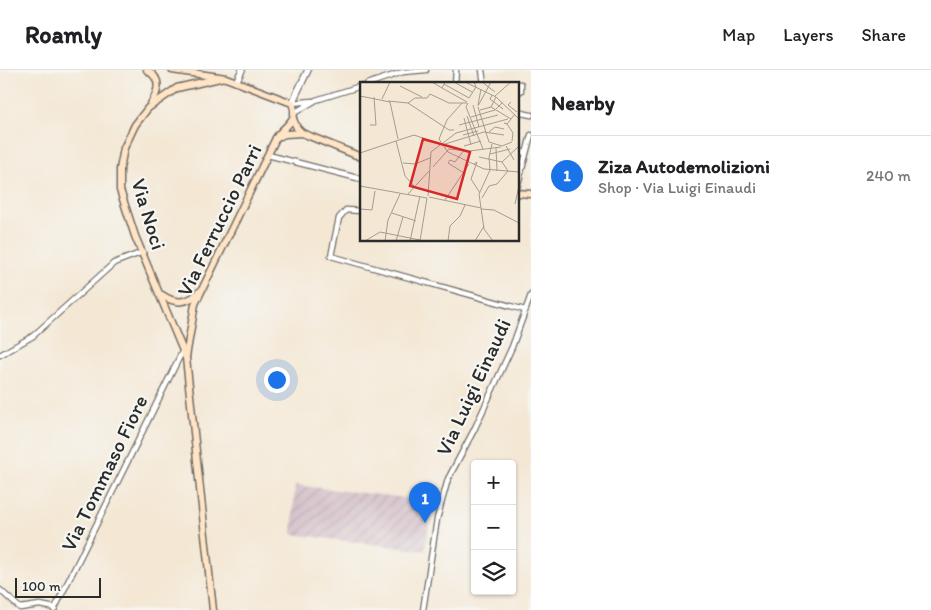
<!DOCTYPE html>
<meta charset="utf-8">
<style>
body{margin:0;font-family:Itim,sans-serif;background:#f6f6f6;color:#202124}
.controls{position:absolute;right:15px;bottom:15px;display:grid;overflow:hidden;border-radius:5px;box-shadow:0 1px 4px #0004}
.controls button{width:45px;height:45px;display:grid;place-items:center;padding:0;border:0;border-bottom:1px solid #e0e0e0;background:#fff;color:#202124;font:25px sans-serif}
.scale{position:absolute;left:15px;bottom:12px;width:86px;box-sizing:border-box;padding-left:5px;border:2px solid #2b2b2b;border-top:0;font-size:14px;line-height:18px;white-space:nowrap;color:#2b2b2b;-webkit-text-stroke:4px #f6f6f2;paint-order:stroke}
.you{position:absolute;left:276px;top:309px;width:18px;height:18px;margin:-12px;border:4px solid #fff;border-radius:50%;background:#1a73e8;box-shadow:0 0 0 8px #1a73e833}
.badge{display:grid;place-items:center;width:32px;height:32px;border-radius:50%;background:#1a73e8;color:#fff;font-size:16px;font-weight:700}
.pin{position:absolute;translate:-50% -41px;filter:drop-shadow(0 1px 2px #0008)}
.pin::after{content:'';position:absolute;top:26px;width:18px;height:15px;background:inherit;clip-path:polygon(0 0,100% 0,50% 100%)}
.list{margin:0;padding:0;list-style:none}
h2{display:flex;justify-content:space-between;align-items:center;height:65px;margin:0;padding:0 20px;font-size:21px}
h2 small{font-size:16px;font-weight:400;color:#757577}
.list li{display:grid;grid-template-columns:32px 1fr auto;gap:15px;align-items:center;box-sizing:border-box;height:80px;padding:0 20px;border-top:1px solid #e0e0e0}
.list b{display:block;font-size:19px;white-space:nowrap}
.list p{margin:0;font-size:16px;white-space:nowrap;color:#757577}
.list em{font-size:16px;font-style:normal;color:#757577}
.icon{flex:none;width:28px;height:28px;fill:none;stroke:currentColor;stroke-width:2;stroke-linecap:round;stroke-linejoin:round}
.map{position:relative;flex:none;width:531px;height:540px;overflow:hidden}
header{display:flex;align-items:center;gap:30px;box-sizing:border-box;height:70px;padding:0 25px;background:#fff;border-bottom:1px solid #e0e0e0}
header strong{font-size:24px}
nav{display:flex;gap:28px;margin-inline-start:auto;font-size:18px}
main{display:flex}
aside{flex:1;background:#fff}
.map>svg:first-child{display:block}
</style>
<header>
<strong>Roamly</strong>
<nav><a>Map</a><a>Layers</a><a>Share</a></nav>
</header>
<main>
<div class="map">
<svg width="531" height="540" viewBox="0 0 531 540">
<defs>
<pattern id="industrial-furrows" width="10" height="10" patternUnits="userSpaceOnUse" patternTransform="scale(1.25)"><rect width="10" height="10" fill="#d2bdc6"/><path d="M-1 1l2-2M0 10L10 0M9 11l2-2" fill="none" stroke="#b4a3aa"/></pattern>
</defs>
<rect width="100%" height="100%" fill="#f6f6f2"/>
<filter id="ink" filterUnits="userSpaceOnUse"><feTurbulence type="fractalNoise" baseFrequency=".02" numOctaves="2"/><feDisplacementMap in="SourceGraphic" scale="10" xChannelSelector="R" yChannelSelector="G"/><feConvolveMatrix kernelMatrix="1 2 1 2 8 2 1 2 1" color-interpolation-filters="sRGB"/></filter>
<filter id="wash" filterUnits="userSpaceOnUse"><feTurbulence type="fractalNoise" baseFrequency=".0096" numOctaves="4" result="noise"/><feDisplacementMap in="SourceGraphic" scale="20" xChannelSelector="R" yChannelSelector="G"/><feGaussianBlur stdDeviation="1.12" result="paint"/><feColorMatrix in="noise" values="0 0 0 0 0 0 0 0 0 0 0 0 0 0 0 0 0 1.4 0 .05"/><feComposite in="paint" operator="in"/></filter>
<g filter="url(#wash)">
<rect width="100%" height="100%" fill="#f4e8d5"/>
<path fill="url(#industrial-furrows)" d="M295 415 432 431 425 481 292 464Z"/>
</g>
<g filter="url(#ink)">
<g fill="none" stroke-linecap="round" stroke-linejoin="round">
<defs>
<g id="minor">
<path d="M482 0 484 14"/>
<path d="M367 14 403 2 426 0"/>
<path d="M455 14 456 0"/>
<path d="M517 14H521V21L517 22"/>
<path d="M292 33 312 31"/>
<path d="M517 42 531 45"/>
<path d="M294 43 316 30 361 16"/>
<path d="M517 81 526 83"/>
<path d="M268 85 361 109"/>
<path d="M517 118 531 65"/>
<path d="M361 141 346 140 339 148 331 186 525 240"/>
<path d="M0 285 33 266 114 193 143 182"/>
<path d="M0 520 20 538 40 535 55 538"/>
<path d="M54 540 183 280"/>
<path d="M423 540 437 449 448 409 474 360 512 277 531 225"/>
</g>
<g id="tertiary">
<path d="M236 12 242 0"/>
<path d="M292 33 308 0"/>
</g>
<g id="secondary">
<path d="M147 0C162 9 159 20 151 34"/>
<path d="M172 0 226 8 292 33C300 51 284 55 276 68L195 234 186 287"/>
<path d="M293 49 297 58 302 63 361 87"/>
<path d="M276 68 285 64 302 63"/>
<path d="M517 123 531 124"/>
<path d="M162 225C175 234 188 234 199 222"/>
<path d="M213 540 186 288 135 166 120 120V99L124 78 135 55 148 38 177 18 220 8"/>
</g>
</defs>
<use href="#minor" stroke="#716d66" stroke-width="7"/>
<use href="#tertiary" stroke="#716d66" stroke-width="8"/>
<use href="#secondary" stroke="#716d66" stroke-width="9"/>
<use href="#minor" stroke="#fff" stroke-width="4.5"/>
<use href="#tertiary" stroke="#fff" stroke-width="5.5"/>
<use href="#secondary" stroke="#ffe4c6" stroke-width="6"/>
</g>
</g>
<g text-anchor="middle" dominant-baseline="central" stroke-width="4.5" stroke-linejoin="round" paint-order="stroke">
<g font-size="21" fill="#2b2b2b" stroke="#f6f6f2">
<text transform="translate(149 144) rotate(73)">Via Noci</text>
<text transform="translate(219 150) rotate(-64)">Via Ferruccio Parri</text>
<text transform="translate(473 317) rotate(-65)">Via Luigi Einaudi</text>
<text transform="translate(104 403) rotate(-64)">Via Tommaso Fiore</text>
</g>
</g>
<g transform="translate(360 12)">
<rect width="159" height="159" fill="#f4e8d5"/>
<path fill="none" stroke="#a49c91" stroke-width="1" d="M72 0 82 6 85 0M94 0 112 10M105 0 136 15 159 37M122 0 135 10M84 2 109 16M40 4 62 15M82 6 107 20M132 13 130 17 143 27M0 14 30 20 38 57M135 14 151 0M109 16 116 5 114 0M22 17 30 0M28 19 48 21 89 48H94M151 20 148 23 157 30M48 21 55 16H67L70 12 89 21H107M108 21 106 25 123 67M113 23 119 45M118 23 121 7M118 24 131 0M118 25 129 60 142 64 152 60M131 25 151 37M120 28 131 25 136 15M107 34 114 54M111 35 135 28 142 21M104 36 111 63M144 41 147 42 155 32M147 42 153 51 152 59M10 43H16L14 15M99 43 138 33M129 50 135 45 144 47M103 53 118 49M36 59 45 94 55 105M81 60 79 57 87 38 102 21M83 61 96 51 148 37M85 62 124 50 144 53M132 62 129 75 130 88 119 112 124 147 133 159M104 64 121 59M146 64 154 78M136 66 137 89M88 67 109 69 141 65M88 70 124 87 159 90M0 71 54 53 83 63 88 70M130 72 150 67M119 75 142 80M142 80 158 65M43 81 55 82 70 76M88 81 90 78 95 80 104 68M88 81 104 91M114 82 117 80 111 97 120 111M73 85 88 68M0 104 67 116M48 112 69 89M68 114 71 70 80 63M69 115 121 126M122 116 129 104 137 102 148 89 142 80M85 118 109 82M155 122 159 104M0 127 12 128 15 109M121 127 134 128 159 141M32 131 56 139M5 159 20 150 60 158M25 159 28 138 40 112M36 159 43 135M50 159 60 114M60 159 67 116M88 159 90 144 100 134 105 123M115 159 124 144"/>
<path fill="#d62828" fill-opacity="0.15" stroke="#d62828" stroke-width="2.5" d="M63 57 110 70 97 117 50 104Z"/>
<rect width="159" height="159" fill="none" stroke="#2b2b2b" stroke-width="2.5"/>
</g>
</svg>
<div class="controls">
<button>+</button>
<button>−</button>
<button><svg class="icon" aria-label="layers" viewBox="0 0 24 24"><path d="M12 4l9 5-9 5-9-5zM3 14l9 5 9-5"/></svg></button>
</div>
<div class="scale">100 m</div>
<div class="you"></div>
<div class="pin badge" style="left:425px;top:453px">1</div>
</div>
<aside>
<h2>Nearby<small></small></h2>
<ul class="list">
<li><span class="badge">1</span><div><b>Ziza Autodemolizioni</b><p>Shop · Via Luigi Einaudi</p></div><em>240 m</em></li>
</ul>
</aside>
</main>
